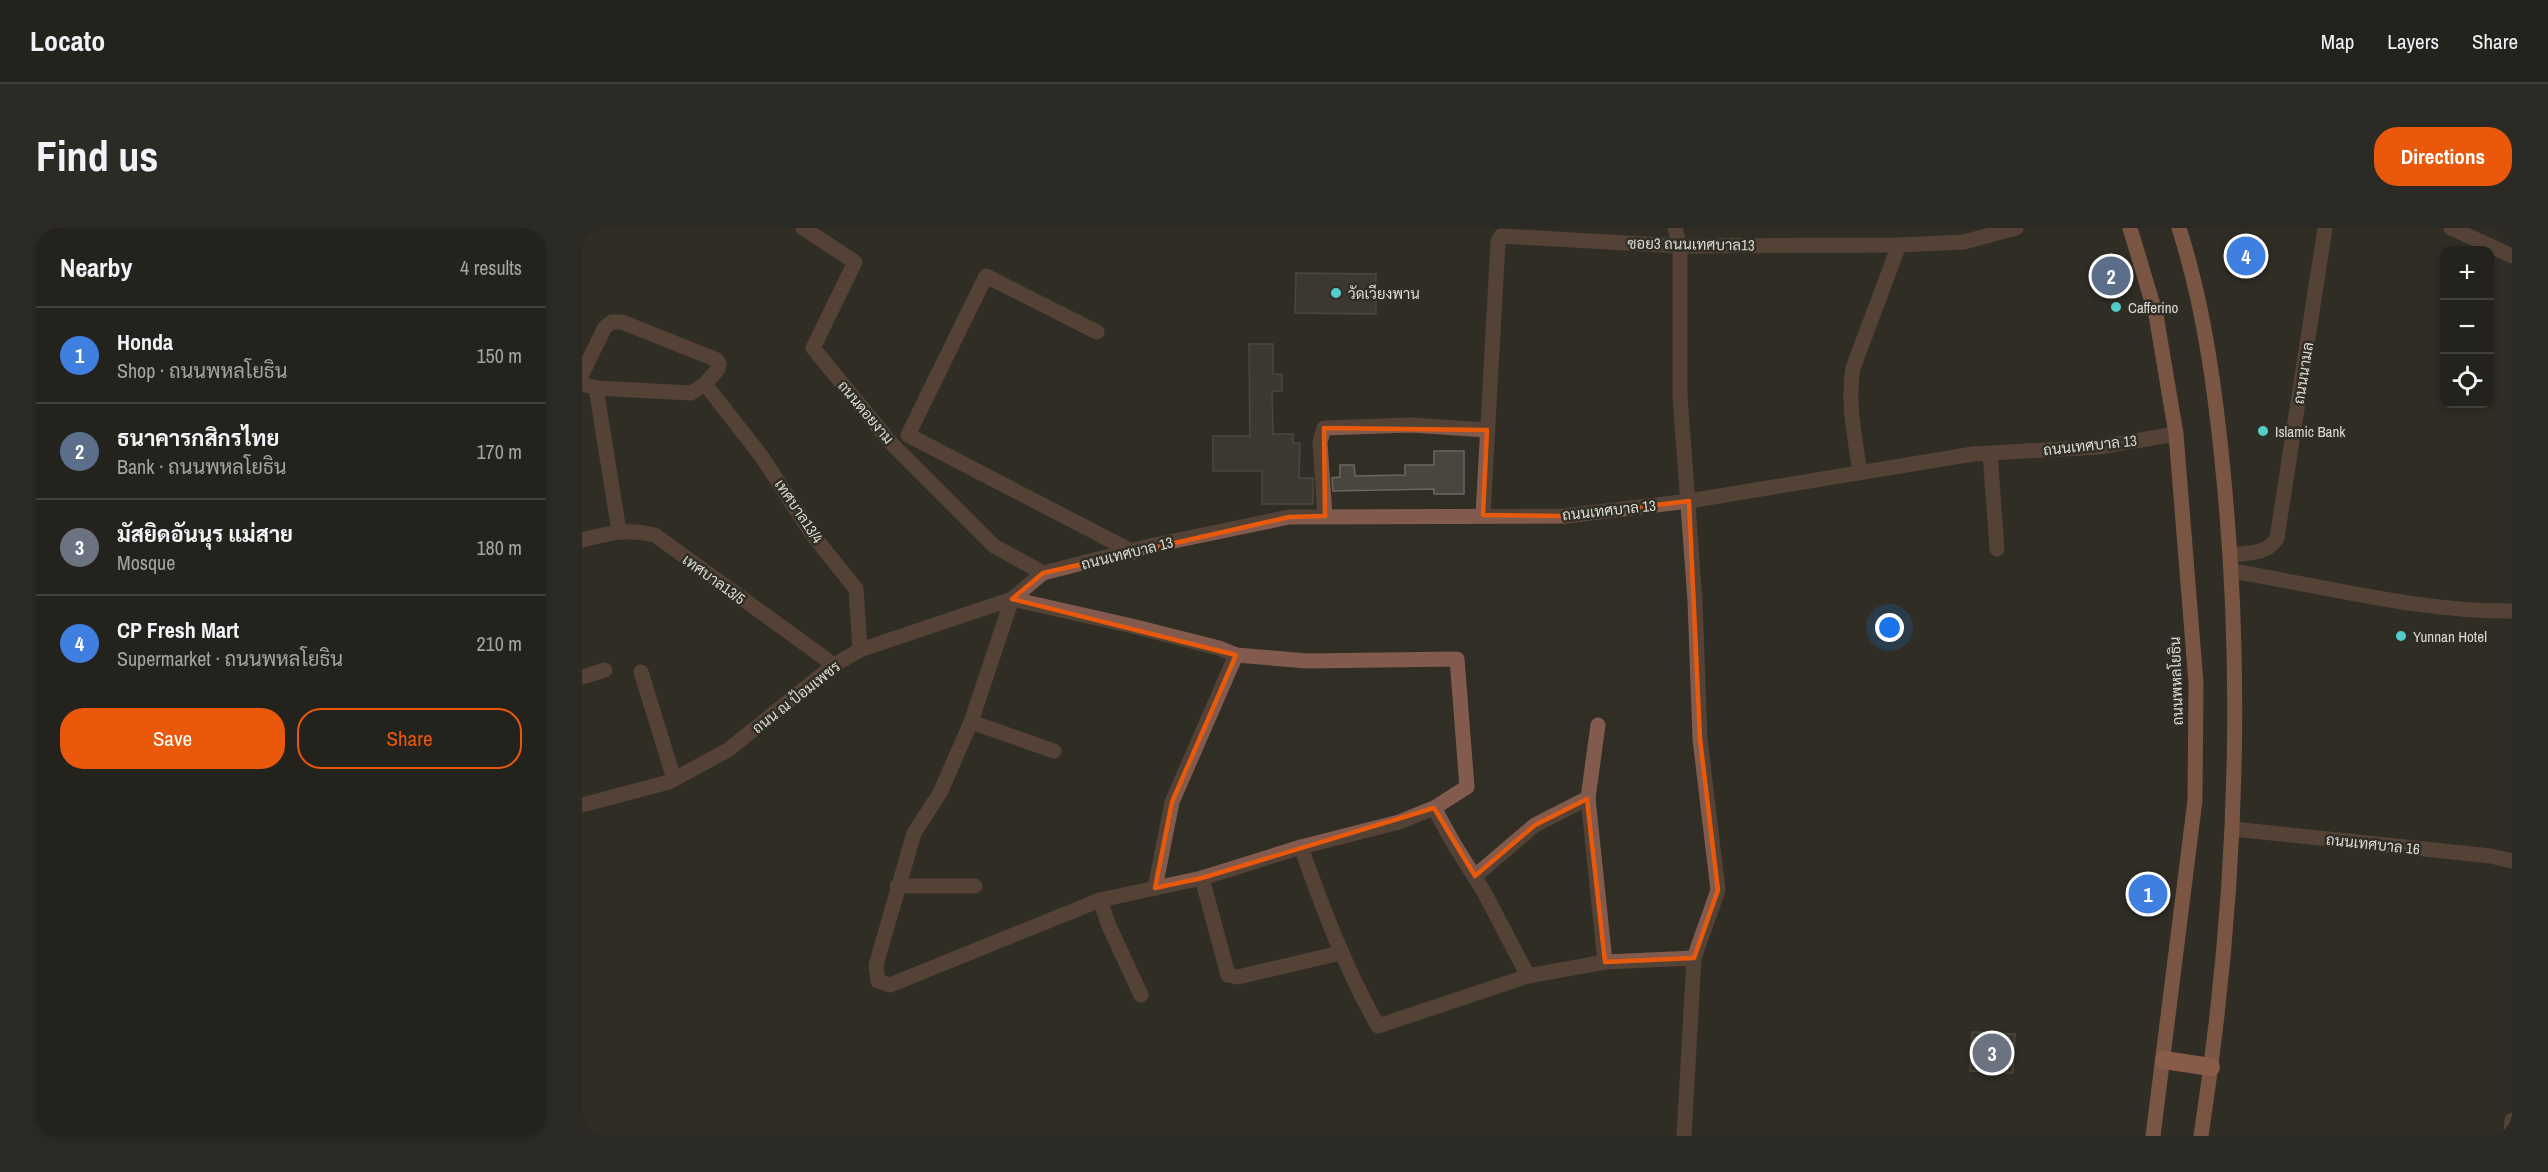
<!DOCTYPE html>
<meta charset="utf-8">
<style>
body{margin:0;font-family:"Archivo Narrow",Sarabun,sans-serif;background:#2c2a25;color:#f1f3f6}
.controls{position:absolute;right:18px;top:18px;display:grid;overflow:hidden;border-radius:12px;box-shadow:0 3px 9px #0003}
.controls button{width:54px;height:54px;display:grid;place-items:center;padding:0;border:0;border-bottom:2px solid #413f3b;background:#24221c;color:#f1f3f6;font:30px sans-serif}
.you{position:absolute;left:1308px;top:400px;width:21px;height:21px;margin:-15px;border:4px solid #fff;border-radius:50%;background:#1a73e8;box-shadow:0 0 0 9px #1a73e833}
.badge{display:grid;place-items:center;width:39px;height:39px;border-radius:50%;background:#ea580c;color:#fff;font-size:20px;font-weight:700}
.pin{position:absolute;translate:-50% -50%;border:3px solid #fff;box-shadow:0 2px 6px #0006}
.list{margin:0;padding:0;list-style:none}
h2{display:flex;justify-content:space-between;align-items:center;height:78px;margin:0;padding:0 24px;font-size:26px}
h2 small{font-size:20px;font-weight:400;color:#a3a4a3}
.list li{display:grid;grid-template-columns:39px 1fr auto;gap:18px;align-items:center;box-sizing:border-box;height:96px;padding:0 24px;border-top:2px solid #413f3b}
.list b{display:block;font-size:22px;white-space:nowrap}
.list p{margin:0;font-size:20px;white-space:nowrap;color:#a3a4a3}
.list em{font-size:20px;font-style:normal;color:#a3a4a3}
.actions{display:flex;gap:12px;padding:18px 24px}
.actions a{flex:1;padding:14px 0;border:2px solid #ea580c;border-radius:24px;text-align:center;font-size:21px;color:#ea580c}
.actions .main{background:#ea580c;color:#fff}
.icon{flex:none;width:33px;height:33px;fill:none;stroke:currentColor;stroke-width:2;stroke-linecap:round;stroke-linejoin:round}
.map{position:relative;flex:none;width:1930px;height:908px;overflow:hidden;border-radius:24px}
header{display:flex;align-items:center;gap:36px;box-sizing:border-box;height:84px;padding:0 30px;background:#24221c;border-bottom:2px solid #413f3b}
header strong{font-size:28px}
nav{display:flex;gap:33px;margin-inline-start:auto;font-size:21px}
.intro{display:flex;align-items:center;justify-content:space-between;box-sizing:border-box;height:144px;padding:0 36px}
h1{margin:0;font-size:42px}
.button{padding:15px 27px;border-radius:24px;background:#ea580c;color:#fff;font-size:21px;font-weight:700}
main{display:flex;gap:36px;padding:0 36px}
aside{flex:1;background:#24221c;border-radius:24px;box-shadow:0 3px 9px #0003}
.map>svg:first-child{display:block}
</style>
<header>
<strong>Locato</strong>
<nav><a>Map</a><a>Layers</a><a>Share</a></nav>
</header>
<div class="intro"><h1>Find us</h1><a class="button">Directions</a></div>
<main>
<aside>
<h2>Nearby<small>4 results</small></h2>
<ul class="list">
<li><span class="badge" style="background:#3f7fe0">1</span><div><b>Honda</b><p>Shop · ถนนพหลโยธิน</p></div><em>150 m</em></li>
<li><span class="badge" style="background:#5c6f8a">2</span><div><b>ธนาคารกสิกรไทย</b><p>Bank · ถนนพหลโยธิน</p></div><em>170 m</em></li>
<li><span class="badge" style="background:#6b7280">3</span><div><b>มัสยิดอันนุร แม่สาย</b><p>Mosque</p></div><em>180 m</em></li>
<li><span class="badge" style="background:#3f7fe0">4</span><div><b>CP Fresh Mart</b><p>Supermarket · ถนนพหลโยธิน</p></div><em>210 m</em></li>
</ul>
<div class="actions"><a class="main">Save</a><a>Share</a></div>
</aside>
<div class="map">
<svg width="1930" height="908" viewBox="0 0 1930 908">
<rect width="100%" height="100%" fill="#302e25"/>
<g fill="#48463d" stroke="#6a675e" stroke-width="1.5">
<path d="M714 45 794 46V86L713 85Z"/>
<path d="M667 116H691V146H700V163H690L691 206H711V215H718L717 250H731V276H680V243H631V208H668Z"/>
<path d="M852 223H882V266H852V261L751 263 750 250 758 249V237H772L773 248 823 247V237H852Z"/>
<path d="M1390 804 1433 806 1431 845 1388 843Z"/>
</g>
<g fill="none" stroke-linecap="round" stroke-linejoin="round">
<g stroke="#825b4e" stroke-width="15">
<path d="M221 0 273 34 231 120 309 215 412 318 461 345"/>
<path d="M1093 0 1098 18V168L1113 373 1118 511 1136 662 1112 730 1102 908"/>
<path d="M1869 0 1930 28"/>
<path d="M515 104 404 48 326 207 551 324"/>
<path d="M0 146 23 99 30 94H40L135 132 137 136 136 141 123 156 109 165 14 160 0 156"/>
<path d="M123 156 180 229 230 306 274 361 278 422"/>
<path d="M14 160 37 303"/>
<path d="M1408 225 1415 321"/>
<path d="M1278 245C1273 210 1265 174 1271 140L1317 17"/>
<path d="M901 287 916 14 919 8 1098 18 1317 17 1382 14 1434 0"/>
<path d="M743 288 738 214 742 200 829 197 905 202"/>
<path d="M0 312C27 305 45 300 73 307L252 437"/>
<path d="M1649 327C1666 325 1686 326 1695 310L1743 0"/>
<path d="M1650 343C1742 358 1836 384 1930 383"/>
<path d="M430 371 550 398 637 420 654 427 725 433 875 431 885 559 852 580 817 594 719 619 620 650 518 672 308 757 296 753 294 737 332 605 358 565 389 494Z"/>
<path d="M59 444 92 551"/>
<path d="M0 449 23 442"/>
<path d="M389 494 472 523"/>
<path d="M1016 497 1006 570 1023 734"/>
<path d="M0 577 87 554 146 522 252 437 278 422 430 371 461 345 568 318 707 289 982 288 1107 273 1391 226 1517 219 1594 206"/>
<path d="M852 580 872 616 902 664 946 748"/>
<path d="M1651 601 1909 628 1930 633"/>
<path d="M719 619C741 681 763 740 796 798L946 748 1023 734 1112 730"/>
<path d="M893 648 953 597 1006 570"/>
<path d="M620 650 646 747 656 749 758 725"/>
<path d="M315 658H393"/>
<path d="M573 660 590 574 654 427"/>
<path d="M518 672 527 698 559 767"/>
<path d="M1929 908 1930 892"/>
</g>
<g stroke="#d4856a" stroke-width="15">
<path d="M1548 0 1574 87 1594 206 1614 455 1613 572 1571 908"/>
<path d="M1597 0C1623 81 1634 168 1642 253 1663 471 1652 692 1619 908"/>
</g>
<path stroke="#f59575" stroke-width="18" d="M1582 832 1629 839"/>
</g>
<path d="M0 0H1930V908H0ZM742 200 905 202 901 287 982 288 1107 273 1118 511 1136 662 1112 730 1023 734 1005 571 953 597 893 648 852 580 620 650 573 660 590 574 654 427 430 371 461 345 707 289 743 288Z" fill="#302e25" fill-opacity=".55" fill-rule="evenodd"/>
<path fill="none" stroke="#e8590c" stroke-width="4.5" stroke-linejoin="round" d="M742 200 905 202 901 287 982 288 1107 273 1118 511 1136 662 1112 730 1023 734 1005 571 953 597 893 648 852 580 620 650 573 660 590 574 654 427 430 371 461 345 707 289 743 288Z"/>
<g fill="#53cdca" stroke="#302e25" stroke-width="2">
<circle cx="754" cy="65" r="6"/>
<circle cx="1534" cy="79" r="6"/>
<circle cx="1681" cy="203" r="6"/>
<circle cx="1819" cy="408" r="6"/>
</g>
<g text-anchor="middle" dominant-baseline="central" stroke-width="5" stroke-linejoin="round" paint-order="stroke">
<g font-size="15" fill="#dcdbd5" stroke="#302e25">
<text transform="translate(1109 16) rotate(1)">ซอย3 ถนนเทศบาล13</text>
<text transform="translate(1721 145) rotate(-81)">ถนนนามล</text>
<text transform="translate(284 184) rotate(50)">ถนนดอยงาม</text>
<text transform="translate(1508 217) rotate(-6)">ถนนเทศบาล 13</text>
<text transform="translate(1027 282) rotate(-6)">ถนนเทศบาล 13</text>
<text transform="translate(217 283) rotate(56)">เทศบาล13/4</text>
<text transform="translate(545 325) rotate(-14)">ถนนเทศบาล 13</text>
<text transform="translate(132 351) rotate(36)">เทศบาล13/5</text>
<text transform="translate(1594 453) rotate(-92)">ถนนพหลโยธิน</text>
<text transform="translate(214 469) rotate(-38)">ถนน ณ ป้อมเพชร</text>
<text transform="translate(1791 616) rotate(6)">ถนนเทศบาล 16</text>
</g>
<g font-size="15" fill="#dcdbd5" stroke="#302e25" text-anchor="start">
<text x="766" y="65">วัดเวียงพาน</text>
<text x="1546" y="79">Cafferino</text>
<text x="1693" y="203">Islamic Bank</text>
<text x="1831" y="408">Yunnan Hotel</text>
</g>
</g>
</svg>
<div class="controls">
<button>+</button>
<button>−</button>
<button><svg class="icon" aria-label="locate" viewBox="0 0 24 24"><circle cx="12" cy="12" r="6"/><path d="M12 2v4M12 18v4M2 12h4M18 12h4"/></svg></button>
</div>
<div class="you"></div>
<div class="pin badge" style="left:1566px;top:666px;background:#3f7fe0">1</div>
<div class="pin badge" style="left:1529px;top:48px;background:#5c6f8a">2</div>
<div class="pin badge" style="left:1410px;top:825px;background:#6b7280">3</div>
<div class="pin badge" style="left:1664px;top:28px;background:#3f7fe0">4</div>
</div>
</main>
